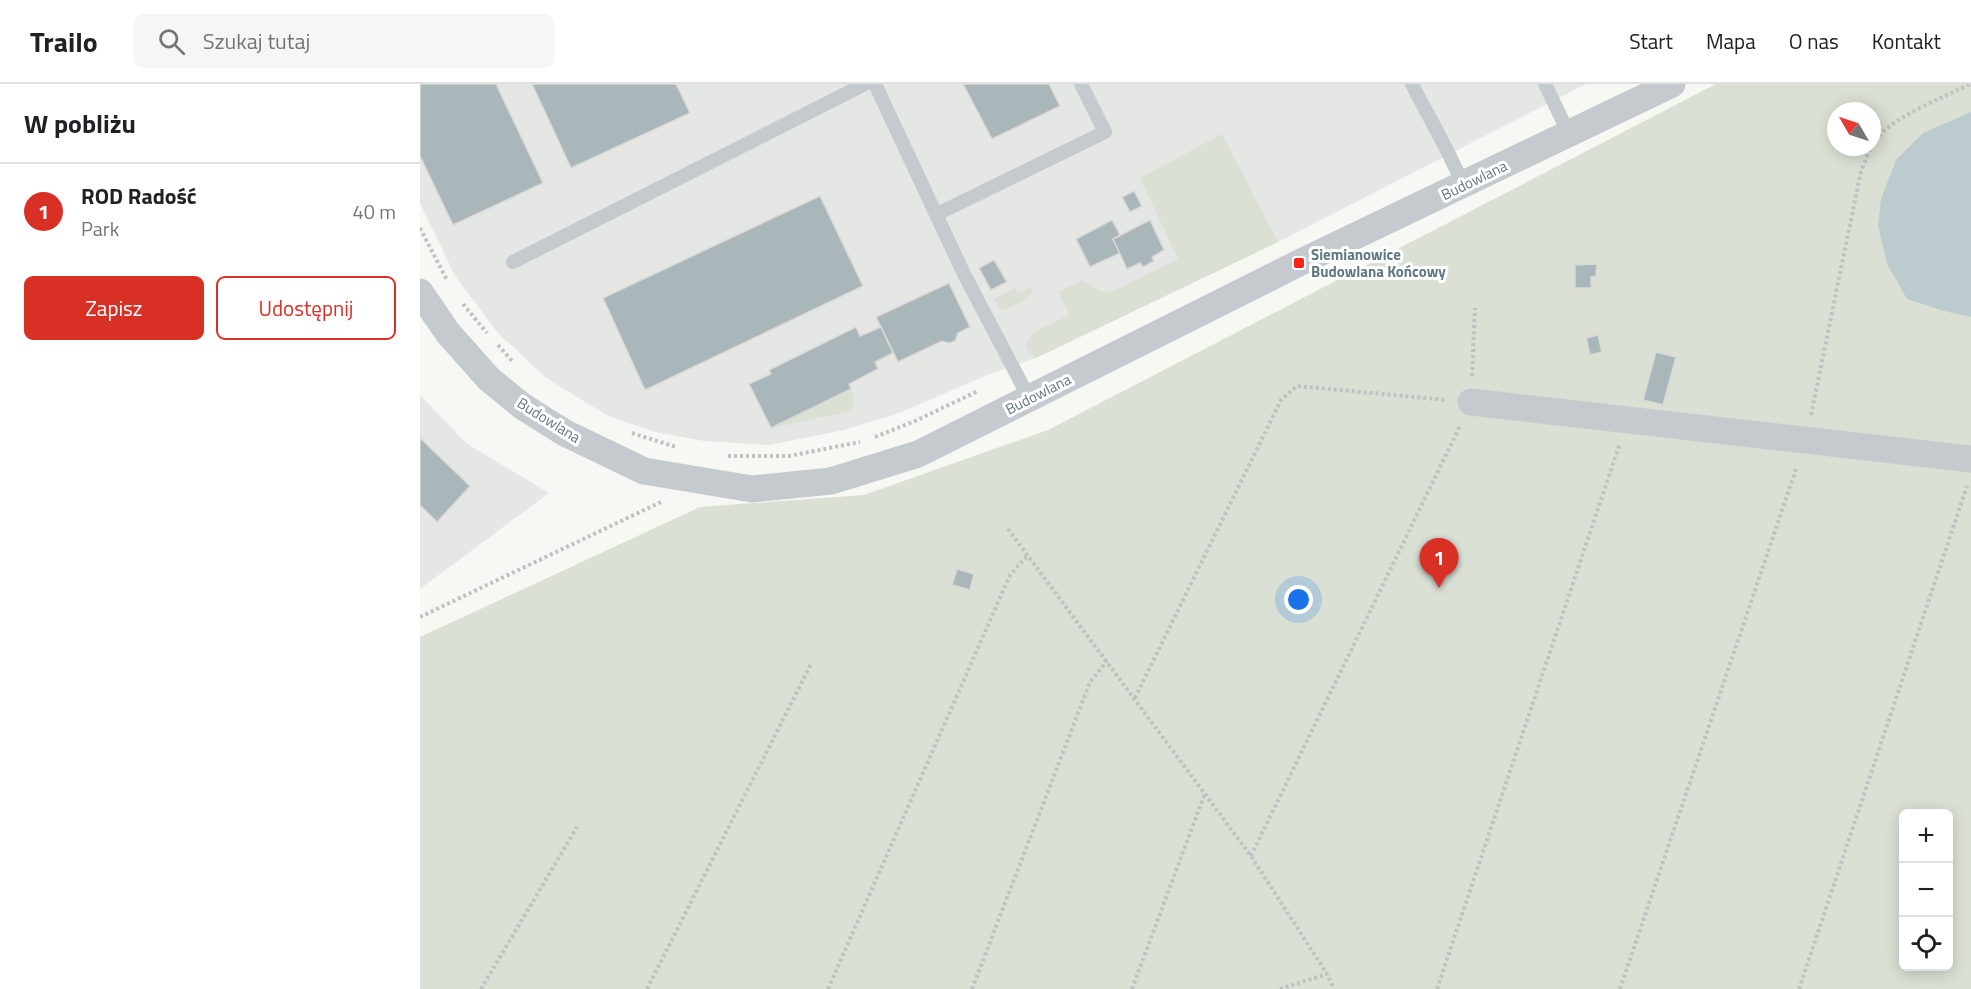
<!DOCTYPE html>
<html lang="pl">
<meta charset="utf-8">
<style>
body{margin:0;font-family:"Titillium Web",sans-serif;background:#f6f6f6;color:#202124}
.controls{position:absolute;right:18px;bottom:18px;display:grid;overflow:hidden;border-radius:9px;box-shadow:0 3px 15px #0003}
.controls button{width:54px;height:54px;display:grid;place-items:center;padding:0;border:0;border-bottom:2px solid #e0e0e0;background:#fff;color:#202124;font:30px sans-serif}
.compass{position:absolute;left:1407px;top:18px;width:54px;height:54px;border-radius:50%;background:#fff;box-shadow:0 3px 15px #0003;rotate:309deg}
.you{position:absolute;left:879px;top:516px;width:21px;height:21px;margin:-15px;border:4px solid #fff;border-radius:50%;background:#1a73e8;box-shadow:0 0 0 9px #1a73e833}
.badge{display:grid;place-items:center;width:39px;height:39px;border-radius:50%;background:#d93025;color:#fff;font-size:20px;font-weight:700}
.pin{position:absolute;translate:-50% -50px;filter:drop-shadow(0 2px 3px #0008)}
.pin::after{content:'';position:absolute;top:32px;width:21px;height:18px;background:inherit;clip-path:polygon(0 0,100% 0,50% 100%)}
.list{margin:0;padding:0;list-style:none}
h2{display:flex;justify-content:space-between;align-items:center;height:78px;margin:0;padding:0 24px;font-size:26px}
h2 small{font-size:20px;font-weight:400;color:#757577}
.list li{display:grid;grid-template-columns:39px 1fr auto;gap:18px;align-items:center;box-sizing:border-box;height:96px;padding:0 24px;border-top:2px solid #e0e0e0}
.list b{display:block;font-size:22px;white-space:nowrap}
.list p{margin:0;font-size:20px;white-space:nowrap;color:#757577}
.list em{font-size:20px;font-style:normal;color:#757577}
.actions{display:flex;gap:12px;padding:18px 24px}
.actions a{flex:1;padding:14px 0;border:2px solid #d93025;border-radius:9px;text-align:center;font-size:21px;color:#d93025}
.actions .main{background:#d93025;color:#fff}
.icon{flex:none;width:33px;height:33px;fill:none;stroke:currentColor;stroke-width:2;stroke-linecap:round;stroke-linejoin:round}
.map{position:relative;flex:none;width:1551px;height:905px;overflow:hidden}
header{display:flex;align-items:center;gap:36px;box-sizing:border-box;height:84px;padding:0 30px;background:#fff;border-bottom:2px solid #e0e0e0}
header strong{font-size:28px}
nav{display:flex;gap:33px;margin-inline-start:auto;font-size:21px}
.search{width:420px;height:54px;background:#f6f6f6;display:flex;align-items:center;gap:15px;box-sizing:border-box;padding:0 21px;border-radius:9px;color:#757577;font-size:22px}
main{display:flex}
aside{flex:1;background:#fff}
.map>svg:first-child{display:block}
</style>
<header>
<strong>Trailo</strong>
<div class="search"><svg class="icon" aria-label="search" viewBox="0 0 24 24"><circle cx="10" cy="10" r="6"/><path d="M15 15l6 6"/></svg>Szukaj tutaj</div>
<nav><a>Start</a><a>Mapa</a><a>O nas</a><a>Kontakt</a></nav>
</header>
<main>
<aside>
<h2>W pobliżu<small></small></h2>
<ul class="list">
<li><span class="badge">1</span><div><b>ROD Radość</b><p>Park</p></div><em>40 m</em></li>
</ul>
<div class="actions"><a class="main">Zapisz</a><a>Udostępnij</a></div>
</aside>
<div class="map">
<svg width="1551" height="905" viewBox="0 0 1551 905">
<rect width="100%" height="100%" fill="#f7f7f4"/>
<g fill="#e5e7e5">
<path d="M0 0H1166L858 158 616 274 567 291 482 328 424 346 349 361 284 357 235 348 188 332 125 293 78 249 35 192 0 119Z"/>
<path d="M0 311 47 360 129 409 0 505Z"/>
</g>
<g fill="#dae0d4" fill-rule="evenodd">
<path d="M1296 0H1551V905H0V553L280 423 444 411 628 346ZM1416 27H1452V63H1416ZM1484 730H1528V882H1484Z"/>
<path d="M802 50 858 158 616 274 608 267 606 260 615 247 650 231 638 208 662 196C677 201 674 210 694 207L758 175 720 94Z"/>
<path d="M612 203C613 216 593 221 583 227L579 224 574 215 594 204 598 209Z"/>
<path d="M431 305C434 313 434 318 432 325L427 328 351 344Z"/>
</g>
<path fill="#bcccce" d="M1551 28V233L1524 227 1487 215 1467 180 1458 141 1461 115 1476 76 1503 49Z"/>
<g fill="#aab7ba" stroke="#d9d8d6" stroke-width="1.5">
<path d="M0 0H76L123 99 33 141 0 72Z"/>
<path d="M112 0H256L270 29 151 84Z"/>
<path d="M543 0H629L640 22 572 55Z"/>
<path d="M714 107 722 122 710 128 702 113Z"/>
<path d="M400 112 443 202 225 306 183 214Z"/>
<path d="M692 136 700 151 693 155 700 169 670 183 656 155Z"/>
<path d="M730 136 744 166 732 173 734 177 723 183 720 179 707 185 693 155Z"/>
<path d="M574 176 587 198 571 206 559 184Z"/>
<path d="M1177 180 1176 192 1171 193V204H1155V181Z"/>
<path d="M529 199 550 243 538 249 535 257 529 259 522 257 478 278 456 233Z"/>
<path d="M436 243 440 252 461 243 473 269 455 278 458 285 429 300 431 305 351 344 329 300 351 290 349 286Z"/>
<path d="M1178 251 1182 268 1170 271 1166 254Z"/>
<path d="M1236 268 1256 273 1243 321 1223 316Z"/>
<path d="M0 354 50 402 17 438 0 421Z"/>
<path d="M537 485 554 490 550 506 532 501Z"/>
</g>
<g fill="none" stroke-linecap="round" stroke-linejoin="round">
<g stroke="#bec2c3" stroke-width="4" stroke-dasharray="3 3" stroke-linecap="butt">
<path d="M1452 62C1463 36 1525 13 1550 0"/>
<path d="M0 144 27 196"/>
<path d="M43 220 67 249"/>
<path d="M78 261 93 278"/>
<path d="M1052 292 1055 224"/>
<path d="M1391 331 1441 87 1451 63"/>
<path d="M212 349 256 363"/>
<path d="M455 353 495 337 558 307"/>
<path d="M308 372H369L440 358"/>
<path d="M588 445 831 772 907 890 914 905"/>
<path d="M0 533 243 417"/>
<path d="M715 614 861 316 877 302 1027 316"/>
<path d="M831 772 1040 342"/>
<path d="M61 905 157 743"/>
<path d="M227 905 391 580"/>
<path d="M408 905 590 491 608 471"/>
<path d="M552 905 670 598 687 577"/>
<path d="M712 905 785 709"/>
<path d="M860 905 907 890"/>
<path d="M1017 905 1200 359"/>
<path d="M1200 905 1377 382"/>
<path d="M1379 905 1547 402"/>
</g>
<g stroke="#c4cacd" stroke-width="14">
<path d="M455 0 544 190 609 314"/>
<path d="M992 0C1009 34 1029 66 1043 101"/>
<path d="M1125 0 1149 50"/>
<path d="M517 130 685 48 661 0"/>
<path d="M93 178 445 0"/>
</g>
<g stroke="#c4cacd" stroke-width="27">
<path d="M0 208 28 249 69 295 102 322 145 349 224 387 332 405 411 397 498 370 879 179 1252 0"/>
<path d="M1051 318 1551 375"/>
</g>
</g>
<rect fill="#f62316" stroke="#fff" stroke-width="2" x="873" y="173" width="12" height="12" rx="3"/>
<g text-anchor="middle" dominant-baseline="central" stroke-width="6" stroke-linejoin="round" paint-order="stroke">
<g font-size="15" fill="#5f7982" stroke="#fff">
<text transform="translate(1054 96) rotate(-26)">Budowlana</text>
<text transform="translate(618 310) rotate(-27)">Budowlana</text>
<text transform="translate(129 336) rotate(32)">Budowlana</text>
</g>
<g font-size="15" font-weight="bold" fill="#5f7982" stroke="#fff" text-anchor="start">
<text x="891" y="170">Siemianowice<tspan x="891" dy="17">Budowlana Końcowy</tspan></text>
</g>
</g>
</svg>
<div class="controls">
<button>+</button>
<button>−</button>
<button><svg class="icon" aria-label="locate" viewBox="0 0 24 24"><circle cx="12" cy="12" r="6"/><path d="M12 2v4M12 18v4M2 12h4M18 12h4"/></svg></button>
</div>
<svg class="compass" viewBox="-18 -18 36 36"><path d="M0-13l5 13h-10z" fill="#e53935"/><path d="M0 13l5-13h-10z" fill="#757577"/></svg>
<div class="you"></div>
<div class="pin badge" style="left:1019px;top:504px">1</div>
</div>
</main>
